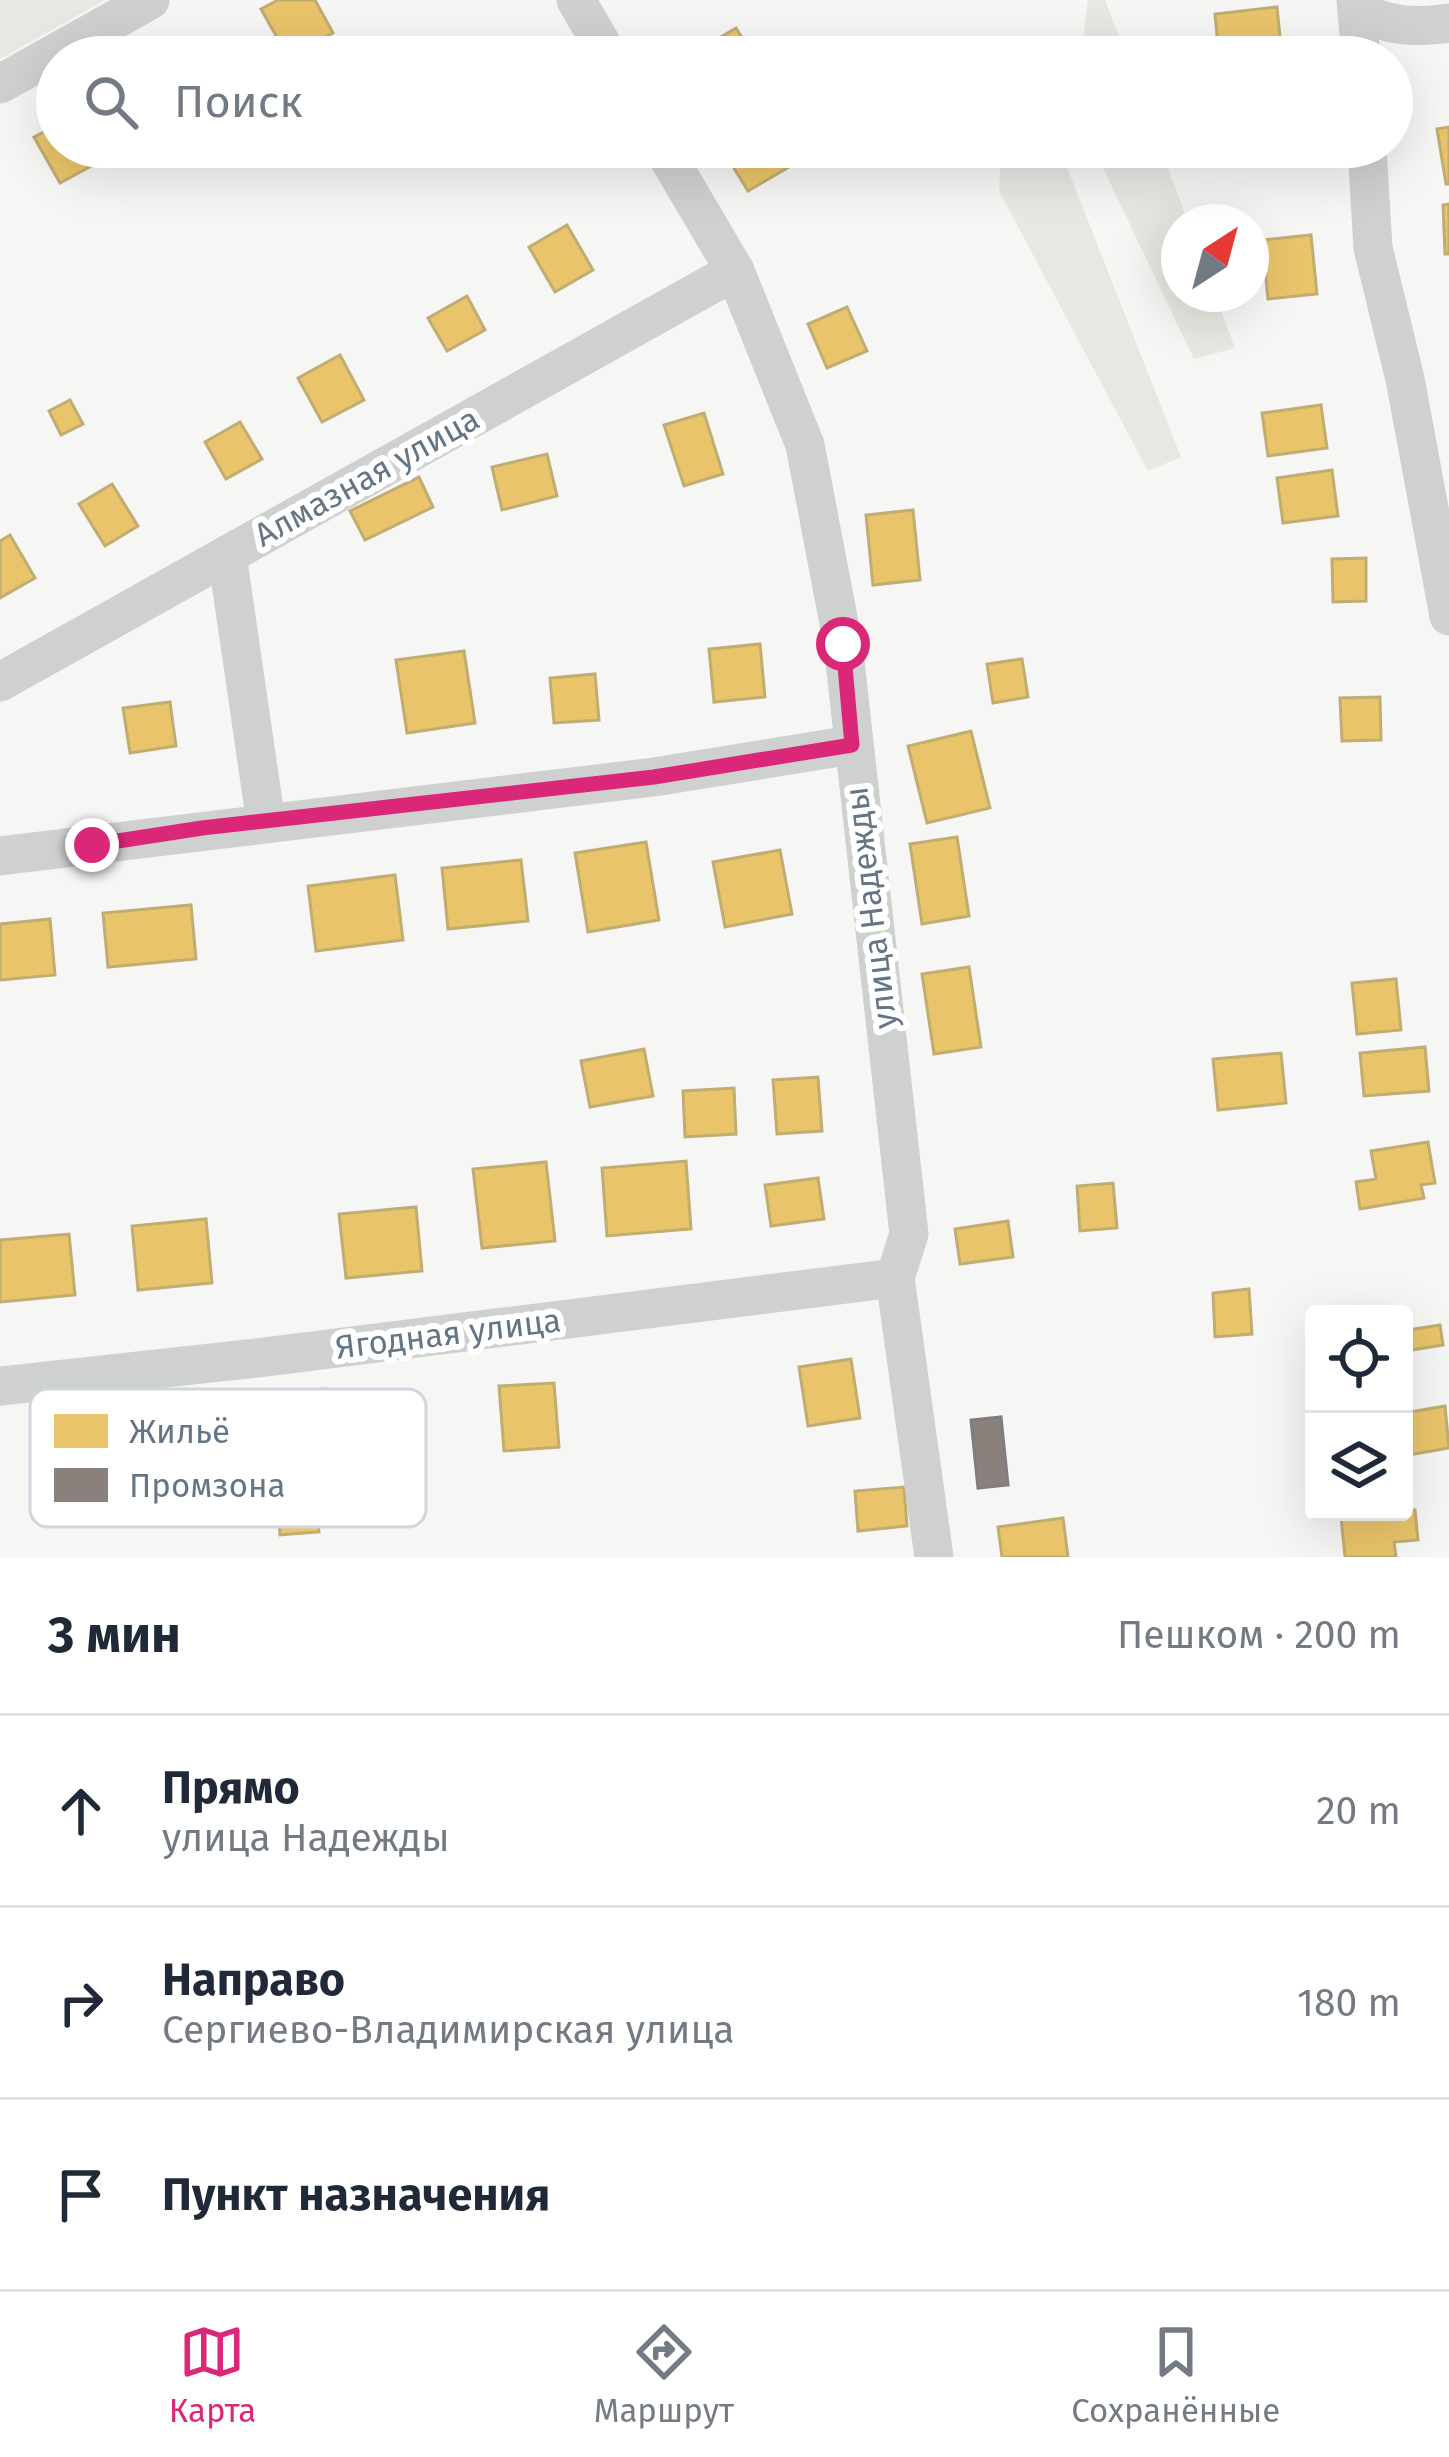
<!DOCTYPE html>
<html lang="ru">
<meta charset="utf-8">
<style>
body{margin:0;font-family:"Fira Sans",sans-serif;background:#f2f2f3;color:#1f2937}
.controls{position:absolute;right:36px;bottom:36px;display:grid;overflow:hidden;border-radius:12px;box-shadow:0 12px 48px #0002}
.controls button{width:108px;height:108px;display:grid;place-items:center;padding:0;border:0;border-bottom:3px solid #e0e1e3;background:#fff;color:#1f2937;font:60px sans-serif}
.compass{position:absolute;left:1161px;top:204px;width:108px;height:108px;border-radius:50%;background:#fff;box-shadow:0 12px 48px #0002;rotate:36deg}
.stop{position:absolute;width:36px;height:36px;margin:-27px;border:9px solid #db2777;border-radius:50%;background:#fff}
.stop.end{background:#db2777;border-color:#fff;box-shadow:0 3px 12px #0008}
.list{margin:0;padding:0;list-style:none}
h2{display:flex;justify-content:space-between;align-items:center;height:156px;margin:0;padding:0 48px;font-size:51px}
h2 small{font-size:39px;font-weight:400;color:#747a83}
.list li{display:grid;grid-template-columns:78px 1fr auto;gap:36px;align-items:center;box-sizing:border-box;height:192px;padding:0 48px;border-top:3px solid #e0e1e3}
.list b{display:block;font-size:45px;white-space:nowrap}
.list p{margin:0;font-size:39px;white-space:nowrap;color:#747a83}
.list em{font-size:39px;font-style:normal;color:#747a83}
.icon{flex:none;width:66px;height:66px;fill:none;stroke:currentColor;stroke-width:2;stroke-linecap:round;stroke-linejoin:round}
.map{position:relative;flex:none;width:1449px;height:1557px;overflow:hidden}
.search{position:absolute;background:#fff;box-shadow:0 12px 48px #0002;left:36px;right:36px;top:36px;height:132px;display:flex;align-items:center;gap:30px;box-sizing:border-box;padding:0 42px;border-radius:66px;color:#747a83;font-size:45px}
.sheet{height:732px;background:#fff}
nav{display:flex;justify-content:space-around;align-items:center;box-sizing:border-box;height:168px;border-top:3px solid #e0e1e3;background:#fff;font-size:33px;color:#747a83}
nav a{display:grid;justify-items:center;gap:6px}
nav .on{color:#db2777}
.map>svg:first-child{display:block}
</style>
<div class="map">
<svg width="1449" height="1557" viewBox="0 0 1449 1557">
<rect width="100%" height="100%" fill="#f6f6f4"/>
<g fill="#e5e9e2">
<path d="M0 0H105L0 59Z"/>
<path d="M1088 0H1105L1127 57H1081Z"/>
<path d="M1001 147H1059L1181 457 1148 471 999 191Z"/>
<path d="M1093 147H1160L1188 222H1179V294H1215L1235 348 1194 359Z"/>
</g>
<g fill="#e9c46a" stroke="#c1ac72" stroke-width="3">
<path d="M278 0H315L333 33 288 57 261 9Z"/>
<path d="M1277 7 1282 57H1219L1215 14Z"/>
<path d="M736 28 754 57H687Z"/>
<path d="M196 43 203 57H170Z"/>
<path d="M57 125V147H88L97 163 60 183 34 137Z"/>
<path d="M1449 127V184H1446L1437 129Z"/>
<path d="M721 147H777L789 167 748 191Z"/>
<path d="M1449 204V254H1445L1443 205Z"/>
<path d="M567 225 593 270 555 292 529 247Z"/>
<path d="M1311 235 1317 294 1268 299 1262 240Z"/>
<path d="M467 296 485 330 447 351 428 318Z"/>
<path d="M847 307 867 351 827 368 808 324Z"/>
<path d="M340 355 364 400 322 422 298 378Z"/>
<path d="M70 400 83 424 61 435 49 411Z"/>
<path d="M1321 405 1327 448 1268 456 1262 413Z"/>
<path d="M704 413 723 474 684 486 664 425Z"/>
<path d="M240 422 262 459 226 479 205 442Z"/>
<path d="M547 454 557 496 502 510 492 467Z"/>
<path d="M1332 470 1338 516 1283 523 1277 478Z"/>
<path d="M419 477 433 507 365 540 350 511Z"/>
<path d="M112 484 138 526 105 546 79 504Z"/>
<path d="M913 510 920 580 873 585 866 515Z"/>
<path d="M10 535 35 578 0 598V541Z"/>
<path d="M1366 558V601L1333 602 1332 559Z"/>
<path d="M760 644 765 697 714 702 709 649Z"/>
<path d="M464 651 475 723 407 733 396 660Z"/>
<path d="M1022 659 1028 697 993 703 987 664Z"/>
<path d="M595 674 599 720 554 723 550 678Z"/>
<path d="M1380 697 1381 740 1342 741 1340 698Z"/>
<path d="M170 702 176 746 130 753 123 708Z"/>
<path d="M971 731 990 808 927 823 908 746Z"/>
<path d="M957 837 969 916 922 924 910 844Z"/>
<path d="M646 842 659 920 588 932 575 853Z"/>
<path d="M780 850 792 914 725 927 713 862Z"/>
<path d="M521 860 528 921 448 929 442 868Z"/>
<path d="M395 875 403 940 316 951 308 886Z"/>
<path d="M191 905 196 959 108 967 103 913Z"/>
<path d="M50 919 55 975 0 980V924Z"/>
<path d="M969 967 981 1047 934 1054 922 974Z"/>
<path d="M1396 979 1401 1030 1357 1034 1352 983Z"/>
<path d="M1425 1047 1429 1091 1364 1096 1360 1053Z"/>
<path d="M644 1049 653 1096 590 1107 581 1061Z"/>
<path d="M1281 1053 1286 1103 1218 1110 1213 1059Z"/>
<path d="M818 1077 822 1131 777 1134 773 1080Z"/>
<path d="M734 1088 736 1134 685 1137 683 1091Z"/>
<path d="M1428 1142 1435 1183 1421 1185 1424 1198 1360 1209 1356 1182 1376 1179 1371 1151Z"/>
<path d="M686 1161 691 1229 607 1236 602 1168Z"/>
<path d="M546 1162 555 1241 482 1248 473 1169Z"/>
<path d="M818 1178 824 1219 771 1226 765 1185Z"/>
<path d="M1113 1183 1117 1228 1080 1231 1077 1186Z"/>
<path d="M416 1207 422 1271 346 1278 339 1214Z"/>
<path d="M206 1219 212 1283 138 1290 132 1226Z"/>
<path d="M1008 1221 1013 1257 960 1264 955 1229Z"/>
<path d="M69 1234 75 1295 0 1302V1240Z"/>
<path d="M1249 1289 1252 1334 1215 1337 1213 1293Z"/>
<path d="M1440 1325 1443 1345 1412 1350 1408 1330Z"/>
<path d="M851 1359 860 1418 808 1426 799 1367Z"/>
<path d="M554 1383 559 1447 504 1451 499 1386Z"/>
<path d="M326 1389 337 1515 317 1516 319 1532 280 1535 273 1450 309 1447 304 1391Z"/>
<path d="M1445 1406 1449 1448 1409 1455 1404 1413Z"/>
<path d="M904 1487 907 1526 858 1531 855 1491Z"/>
<path d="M1415 1510 1418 1540 1394 1542 1396 1557H1345L1341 1517Z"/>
<path d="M1063 1518 1068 1557H1002L998 1527Z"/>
</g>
<path fill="#8a817c" stroke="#7f7d7f" stroke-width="3" d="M1001 1417 1008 1485 978 1488 971 1420Z"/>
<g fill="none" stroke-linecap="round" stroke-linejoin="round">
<g stroke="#cfd1d1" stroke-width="39">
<path d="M576 0 609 57"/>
<path d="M1356 0 1361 57"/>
<path d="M1357 9C1387 27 1415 28 1449 23"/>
<path d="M0 84 150 0"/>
<path d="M662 147 735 271 805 445 843 644 909 1234 895 1278 934 1557"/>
<path d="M1367 147 1373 248 1405 379 1449 616"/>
<path d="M227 555 266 823"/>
<path d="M0 682 735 271"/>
<path d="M0 856 654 777 852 745"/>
<path d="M0 1386 257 1358 895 1278"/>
</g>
</g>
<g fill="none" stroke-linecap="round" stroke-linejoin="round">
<path stroke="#db2777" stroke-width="15" d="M92 845 202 828 654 777 852 745 843 644"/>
</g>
<g text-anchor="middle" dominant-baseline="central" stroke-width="12" stroke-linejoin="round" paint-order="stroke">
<g font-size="33" fill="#647586" stroke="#fff">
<text transform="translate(367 477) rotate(-29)">Алмазная улица</text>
<text transform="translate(871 908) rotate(-97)">улица Надежды</text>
<text transform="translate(448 1334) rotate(-7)">Ягодная улица</text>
</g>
</g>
<rect x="30" y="1389" width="396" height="138" rx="18" fill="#fff" stroke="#d0d6db" stroke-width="3"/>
<rect x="54" y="1414" width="54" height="34" fill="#e9c46a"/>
<rect x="54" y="1468" width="54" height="34" fill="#8a817c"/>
<g font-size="33" fill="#647586">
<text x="129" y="1443">Жильё</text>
<text x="129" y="1497">Промзона</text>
</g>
</svg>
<div class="controls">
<button><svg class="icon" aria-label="locate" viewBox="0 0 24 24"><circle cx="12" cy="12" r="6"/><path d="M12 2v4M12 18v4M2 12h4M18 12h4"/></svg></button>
<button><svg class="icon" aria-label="layers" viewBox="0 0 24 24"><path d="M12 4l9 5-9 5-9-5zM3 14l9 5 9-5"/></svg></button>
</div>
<svg class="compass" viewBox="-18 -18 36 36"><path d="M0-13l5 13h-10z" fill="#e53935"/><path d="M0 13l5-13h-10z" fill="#747a83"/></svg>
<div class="stop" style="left:843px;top:644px"></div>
<div class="stop end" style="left:92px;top:845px"></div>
<div class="search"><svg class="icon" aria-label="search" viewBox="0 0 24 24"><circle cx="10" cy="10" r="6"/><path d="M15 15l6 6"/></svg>Поиск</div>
</div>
<section class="sheet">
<h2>3 мин<small>Пешком · 200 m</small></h2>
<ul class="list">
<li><svg class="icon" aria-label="ahead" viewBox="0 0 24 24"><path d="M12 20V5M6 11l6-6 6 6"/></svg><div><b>Прямо</b><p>улица Надежды</p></div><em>20 m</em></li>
<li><svg class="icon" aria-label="right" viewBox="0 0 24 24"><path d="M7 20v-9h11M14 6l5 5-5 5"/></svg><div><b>Направо</b><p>Сергиево-Владимирская улица</p></div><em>180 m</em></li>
<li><svg class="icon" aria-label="arrive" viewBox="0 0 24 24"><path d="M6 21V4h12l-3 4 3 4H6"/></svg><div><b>Пункт назначения</b></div></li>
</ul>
</section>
<nav>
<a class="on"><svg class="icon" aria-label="map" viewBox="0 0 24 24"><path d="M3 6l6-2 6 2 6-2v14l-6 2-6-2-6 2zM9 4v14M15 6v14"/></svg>Карта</a>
<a><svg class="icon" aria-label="directions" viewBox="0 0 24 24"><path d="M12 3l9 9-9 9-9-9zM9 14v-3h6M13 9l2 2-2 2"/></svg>Маршрут</a>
<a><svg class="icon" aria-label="saved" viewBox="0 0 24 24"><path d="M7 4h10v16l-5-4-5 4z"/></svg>Сохранённые</a>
</nav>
